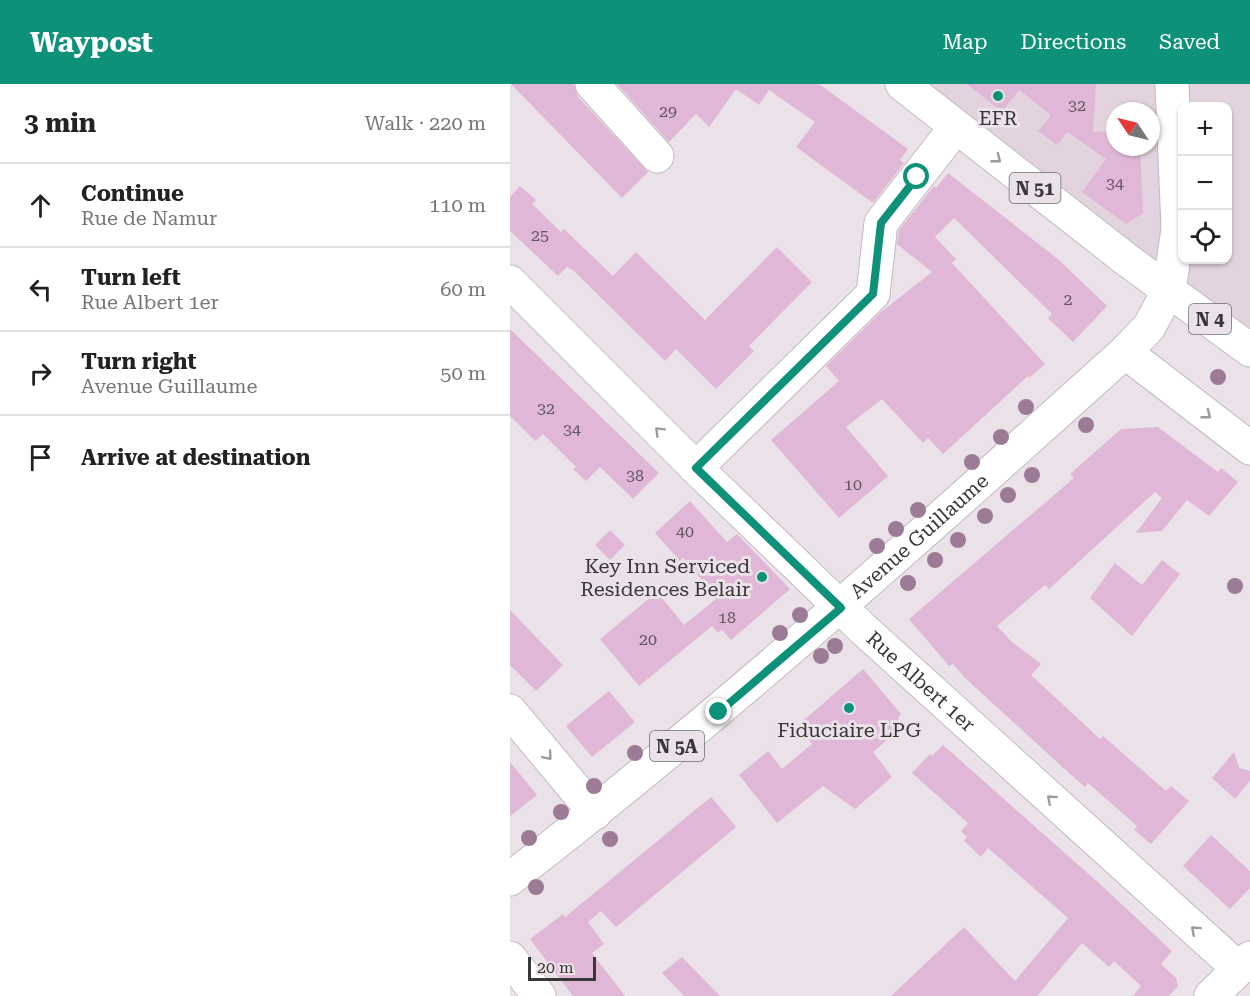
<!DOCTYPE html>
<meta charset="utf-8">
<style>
body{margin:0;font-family:"Roboto Serif",serif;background:#f6f6f6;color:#222}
.controls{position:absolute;right:18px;top:18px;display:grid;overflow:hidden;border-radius:12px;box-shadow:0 2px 4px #0004}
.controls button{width:54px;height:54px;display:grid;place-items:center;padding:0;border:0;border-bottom:2px solid #e0e0e0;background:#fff;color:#222;font:30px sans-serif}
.compass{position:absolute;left:596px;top:18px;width:54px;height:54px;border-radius:50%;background:#fff;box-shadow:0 2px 4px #0004;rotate:305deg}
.scale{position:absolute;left:18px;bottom:15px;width:68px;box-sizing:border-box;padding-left:6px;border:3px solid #393638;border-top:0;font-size:16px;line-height:21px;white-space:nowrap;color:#393638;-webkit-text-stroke:4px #eae2e8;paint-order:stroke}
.stop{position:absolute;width:18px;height:18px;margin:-14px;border:4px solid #0e9179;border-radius:50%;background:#fff}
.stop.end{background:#0e9179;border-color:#fff;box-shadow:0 2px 6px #0008}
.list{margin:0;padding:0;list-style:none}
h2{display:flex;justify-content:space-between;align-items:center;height:78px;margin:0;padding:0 24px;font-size:26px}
h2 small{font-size:20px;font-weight:400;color:#767676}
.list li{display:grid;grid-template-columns:39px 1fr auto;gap:18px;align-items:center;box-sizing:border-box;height:84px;padding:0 24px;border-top:2px solid #e0e0e0}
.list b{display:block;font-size:22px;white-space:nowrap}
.list p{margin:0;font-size:20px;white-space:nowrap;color:#767676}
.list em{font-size:20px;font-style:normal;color:#767676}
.icon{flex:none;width:33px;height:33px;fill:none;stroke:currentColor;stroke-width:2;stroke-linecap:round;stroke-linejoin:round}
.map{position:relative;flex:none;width:740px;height:912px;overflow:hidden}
header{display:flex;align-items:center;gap:36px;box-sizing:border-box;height:84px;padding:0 30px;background:#0e9179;color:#fff}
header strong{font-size:28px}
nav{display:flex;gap:33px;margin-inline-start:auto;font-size:21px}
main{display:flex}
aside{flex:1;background:#fff}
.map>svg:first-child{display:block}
</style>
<header>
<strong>Waypost</strong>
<nav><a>Map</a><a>Directions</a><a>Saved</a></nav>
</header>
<main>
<aside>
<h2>3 min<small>Walk · 220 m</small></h2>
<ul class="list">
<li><svg class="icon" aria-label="ahead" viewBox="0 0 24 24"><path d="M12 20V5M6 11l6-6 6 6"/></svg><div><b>Continue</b><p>Rue de Namur</p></div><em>110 m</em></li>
<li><svg class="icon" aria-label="left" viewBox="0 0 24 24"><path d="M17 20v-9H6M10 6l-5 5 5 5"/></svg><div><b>Turn left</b><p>Rue Albert 1er</p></div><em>60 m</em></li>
<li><svg class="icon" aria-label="right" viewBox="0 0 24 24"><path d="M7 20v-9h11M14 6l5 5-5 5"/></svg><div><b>Turn right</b><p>Avenue Guillaume</p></div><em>50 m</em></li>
<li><svg class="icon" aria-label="arrive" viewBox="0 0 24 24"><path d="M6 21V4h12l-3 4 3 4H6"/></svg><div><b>Arrive at destination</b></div></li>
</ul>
</aside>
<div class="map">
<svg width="740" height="912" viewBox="0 0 740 912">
<rect width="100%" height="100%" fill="#eae2e8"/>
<path fill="#e2d3de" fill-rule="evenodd" d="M392 0H740V266ZM672 22H718V176H672ZM605 27H641V63H605Z"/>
<g fill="#e1b7d7">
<path d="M1 0H64L68 13 138 88 112 114Z"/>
<path d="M107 0H309L398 65 390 76 394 79 363 119 286 63 305 38 259 6 249 21 226 5 199 43 186 30 159 58Z"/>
<path d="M457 0H586L583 48 605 47V63H630L633 129 616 140 572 108 596 75 557 48 547 61 528 47 541 31 509 6 492 28Z"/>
<path d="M438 89 549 176 597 222 563 258 538 234 542 230 444 134 425 153 446 175 442 179 535 280 519 294 518 292 433 370 418 354 413 359 372 315 336 343 378 392 329 434 261 356 329 297 316 282 370 229 422 188 387 160 389 146 424 102 426 104Z"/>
<path d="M10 102 26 116 22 120 51 148 54 145 103 192 126 168 195 236 267 163 302 198 239 262 244 267 206 305 166 265 155 277 63 186 57 183 48 192 0 147V113Z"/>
<path d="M0 245 149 389 123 415 90 383 76 397 63 385 66 383 33 350 25 357 0 332Z"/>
<path d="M648 343 708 388 711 384 728 398 699 432 677 416 652 447 626 449 652 414 645 408 539 505 535 501 487 542 502 558 531 580 521 591 590 655 593 652 656 707 661 702 679 717 641 760 624 746 627 742 578 699 575 703 560 690 454 593 443 580 439 582 399 535 564 394 560 390 611 345Z"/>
<path d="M180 417 217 458 227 450 280 505 221 556 212 546 208 549 202 542 129 602 90 555 147 508 174 541 207 514 173 474 170 477 145 449Z"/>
<path d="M100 446 115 461 100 476 85 461Z"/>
<path d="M652 476 670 490 622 552 580 514 605 479 632 501Z"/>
<path d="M0 526 53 581 26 607 0 581Z"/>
<path d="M353 585 391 630 388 633 391 644 363 668 382 693 345 725 313 702 267 739 229 691 258 667 272 685 302 660 287 642Z"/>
<path d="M99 607 125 638 82 673 56 642Z"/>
<path d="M433 661 591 801 662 867 651 880 666 894 668 902 659 912H623L631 902 604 877 599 883 572 859 527 912H381L454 843 505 897 558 834 478 764 471 773 454 757 457 753 451 747 458 739 402 689 420 670 422 672Z"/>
<path d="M724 668 729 684 740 687V697L725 715 702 694Z"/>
<path d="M0 678 27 711 0 732Z"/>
<path d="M201 713 226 743 106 843 91 827 78 838 94 860 82 869 115 912H63L20 855 53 830 55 833Z"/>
<path d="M701 751 740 787V804L720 825 673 782Z"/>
<path d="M172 873 210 912H174L152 889Z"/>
</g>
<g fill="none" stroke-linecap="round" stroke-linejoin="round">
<defs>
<g id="minor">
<path d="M82 0 147 72"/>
<path id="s1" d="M0 198 186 384 352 544 729 885"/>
<path d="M615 268 740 364"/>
<path d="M186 384 363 210 371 139 446 43"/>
<path d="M0 627 85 729"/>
<path d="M0 874 29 912"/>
<path d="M701 912 740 874"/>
</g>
<g id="major">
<path d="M392 0 617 176 740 266"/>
<path id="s2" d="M0 795C214 629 414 449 615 268L639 243 659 206 668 145 662 0"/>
</g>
</defs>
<use href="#minor" stroke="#c2bac0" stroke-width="35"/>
<use href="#major" stroke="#c2bac0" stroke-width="35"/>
<use href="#minor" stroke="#fff" stroke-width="33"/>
<use href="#major" stroke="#fff" stroke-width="33"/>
</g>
<g fill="#9b7b95">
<circle cx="708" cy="293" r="8"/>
<circle cx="516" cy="323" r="8"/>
<circle cx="576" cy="341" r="8"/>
<circle cx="491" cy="353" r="8"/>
<circle cx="462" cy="378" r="8"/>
<circle cx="522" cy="391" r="8"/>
<circle cx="498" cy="411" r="8"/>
<circle cx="408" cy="426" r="8"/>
<circle cx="475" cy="432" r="8"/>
<circle cx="386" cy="445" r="8"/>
<circle cx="448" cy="456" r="8"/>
<circle cx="367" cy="462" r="8"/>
<circle cx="425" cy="476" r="8"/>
<circle cx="398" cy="499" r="8"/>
<circle cx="725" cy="502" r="8"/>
<circle cx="290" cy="531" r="8"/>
<circle cx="270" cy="549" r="8"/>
<circle cx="325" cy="562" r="8"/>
<circle cx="311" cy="572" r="8"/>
<circle cx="125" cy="669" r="8"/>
<circle cx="84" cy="702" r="8"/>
<circle cx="51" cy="728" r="8"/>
<circle cx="19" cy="754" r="8"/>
<circle cx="100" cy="755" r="8"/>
<circle cx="26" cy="803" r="8"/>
</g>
<defs><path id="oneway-chevron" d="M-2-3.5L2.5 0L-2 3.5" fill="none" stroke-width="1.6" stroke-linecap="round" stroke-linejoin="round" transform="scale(1.5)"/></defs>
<g stroke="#9c9a9c">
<use href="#oneway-chevron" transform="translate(487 75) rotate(38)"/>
<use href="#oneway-chevron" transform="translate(697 331) rotate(38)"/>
<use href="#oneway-chevron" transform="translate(149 347) rotate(-135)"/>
<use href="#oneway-chevron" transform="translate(38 672) rotate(50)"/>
<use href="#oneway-chevron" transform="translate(541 715) rotate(-138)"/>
<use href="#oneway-chevron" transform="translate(685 846) rotate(-138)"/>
</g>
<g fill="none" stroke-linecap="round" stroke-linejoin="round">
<path stroke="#0e9179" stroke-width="8" d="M209 628 331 524 186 384 363 210 371 139 407 93"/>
</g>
<g fill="#0e9179" stroke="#eae2e8" stroke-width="2">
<circle cx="488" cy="12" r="6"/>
<circle cx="252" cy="493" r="6"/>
<circle cx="339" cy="624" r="6"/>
</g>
<g text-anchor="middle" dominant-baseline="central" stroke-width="6" stroke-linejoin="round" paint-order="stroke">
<g font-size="16" fill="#635660">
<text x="567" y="21">32</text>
<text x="158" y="27">29</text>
<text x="605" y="99">34</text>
<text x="30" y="151">25</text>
<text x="558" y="215">2</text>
<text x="36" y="324">32</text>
<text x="62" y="345">34</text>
<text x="125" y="391">38</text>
<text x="343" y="400">10</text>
<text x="175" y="447">40</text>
<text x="217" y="533">18</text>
<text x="138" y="555">20</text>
</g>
<g fill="#eae2e8" stroke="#6e6a6d" stroke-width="1.5">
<rect x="499.5" y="89" width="51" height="30" rx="4.5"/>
<rect x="679" y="220" width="42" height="30" rx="4.5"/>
<rect x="140" y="647" width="54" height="30" rx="4.5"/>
</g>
<g font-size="18" font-weight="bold" fill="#393638">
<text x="525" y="104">N 51</text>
<text x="700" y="235">N 4</text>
<text x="167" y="662">N 5A</text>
</g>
<g font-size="20" fill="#393638" stroke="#eae2e8">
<text x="488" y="34">EFR</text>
<text x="240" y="482" text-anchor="end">Key Inn Serviced<tspan x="240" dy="23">Residences Belair</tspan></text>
<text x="339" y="646">Fiduciaire LPG</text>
</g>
<g font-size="20" fill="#393638" stroke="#eae2e8">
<text stroke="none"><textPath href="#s2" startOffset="534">Avenue Guillaume</textPath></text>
<text stroke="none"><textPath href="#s1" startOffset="573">Rue Albert 1er</textPath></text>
</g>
</g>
</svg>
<div class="controls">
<button>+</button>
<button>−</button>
<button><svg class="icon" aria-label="locate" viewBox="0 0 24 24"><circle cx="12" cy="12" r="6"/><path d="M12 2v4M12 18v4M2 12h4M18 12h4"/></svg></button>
</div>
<svg class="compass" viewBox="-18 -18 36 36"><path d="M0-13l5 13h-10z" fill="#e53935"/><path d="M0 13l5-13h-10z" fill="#767676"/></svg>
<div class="scale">20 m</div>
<div class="stop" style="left:407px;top:93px"></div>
<div class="stop end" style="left:209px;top:628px"></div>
</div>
</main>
